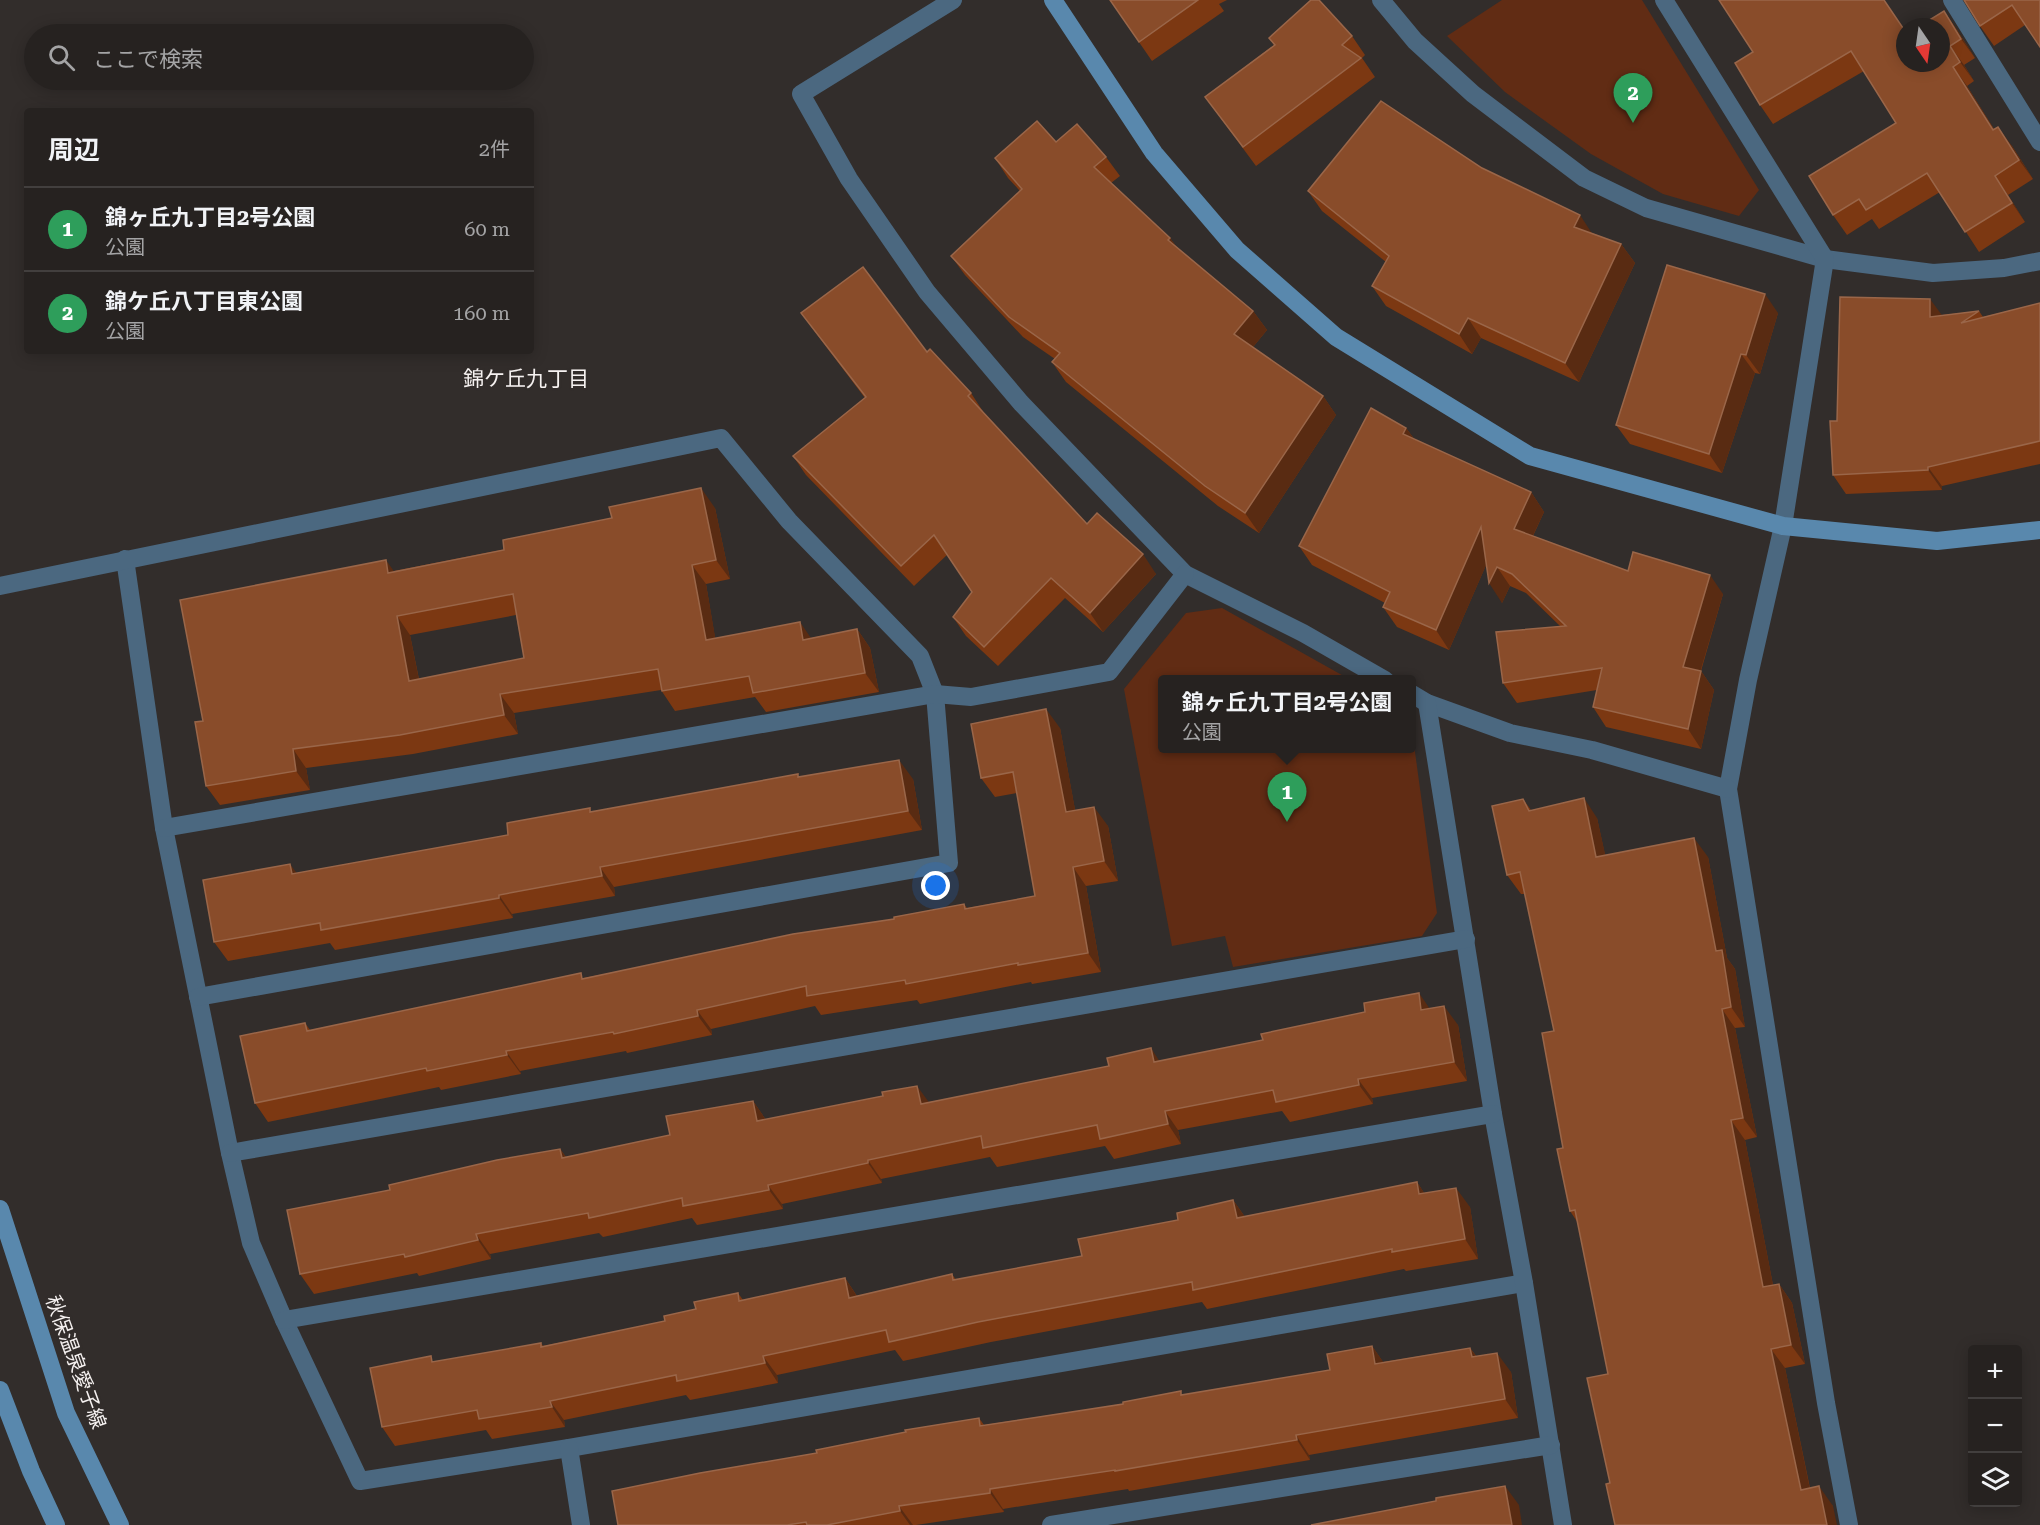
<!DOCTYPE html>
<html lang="ja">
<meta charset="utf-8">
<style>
body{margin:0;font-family:"Roboto Serif","Noto Sans JP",serif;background:#2e2a29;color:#f1f3f6}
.controls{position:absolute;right:18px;bottom:18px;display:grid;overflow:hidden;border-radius:6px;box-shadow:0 3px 15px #0003}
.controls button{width:54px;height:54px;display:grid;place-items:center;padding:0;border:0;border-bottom:2px solid #423f3e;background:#262220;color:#f1f3f6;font:30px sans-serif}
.compass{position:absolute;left:1896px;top:18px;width:54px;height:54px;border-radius:50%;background:#262220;box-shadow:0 3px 15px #0003;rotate:167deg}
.you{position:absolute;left:936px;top:886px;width:21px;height:21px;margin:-15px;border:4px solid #fff;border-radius:50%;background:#1a73e8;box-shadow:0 0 0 9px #1a73e833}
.badge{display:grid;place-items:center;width:39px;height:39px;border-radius:50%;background:#0b8043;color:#fff;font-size:20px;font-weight:700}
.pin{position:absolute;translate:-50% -50px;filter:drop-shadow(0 2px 3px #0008)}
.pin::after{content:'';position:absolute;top:32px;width:21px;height:18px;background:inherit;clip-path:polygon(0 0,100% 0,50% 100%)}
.popup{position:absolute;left:1158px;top:675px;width:258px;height:78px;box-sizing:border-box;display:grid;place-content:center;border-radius:6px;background:#262220;filter:drop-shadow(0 2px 4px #0005);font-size:20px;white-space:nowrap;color:#a4a4a5}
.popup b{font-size:22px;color:#f1f3f6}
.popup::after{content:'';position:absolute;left:50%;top:100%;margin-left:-12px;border:12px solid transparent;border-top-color:#262220}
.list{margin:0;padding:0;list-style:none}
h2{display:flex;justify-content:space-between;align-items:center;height:78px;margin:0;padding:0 24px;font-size:26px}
h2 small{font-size:20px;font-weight:400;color:#a4a4a5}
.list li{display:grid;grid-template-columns:39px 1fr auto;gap:18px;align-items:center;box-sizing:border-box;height:84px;padding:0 24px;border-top:2px solid #423f3e}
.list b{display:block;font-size:22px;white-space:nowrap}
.list p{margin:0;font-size:20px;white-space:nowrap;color:#a4a4a5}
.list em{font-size:20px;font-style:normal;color:#a4a4a5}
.icon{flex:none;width:33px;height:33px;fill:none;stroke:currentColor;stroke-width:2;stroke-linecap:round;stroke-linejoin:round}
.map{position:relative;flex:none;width:2040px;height:1525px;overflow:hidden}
.search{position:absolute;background:#262220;box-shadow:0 3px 15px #0003;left:24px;top:24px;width:510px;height:66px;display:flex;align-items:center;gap:15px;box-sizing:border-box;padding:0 21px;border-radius:33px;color:#a4a4a5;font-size:22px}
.panel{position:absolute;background:#262220;box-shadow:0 3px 15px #0003;left:24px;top:108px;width:510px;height:246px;border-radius:6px}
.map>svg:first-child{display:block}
</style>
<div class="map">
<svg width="2040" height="1525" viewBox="0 0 2040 1525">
<rect width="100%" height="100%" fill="#322d2b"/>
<g fill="#612c14">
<path d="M1502 0H1642L1759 190 1739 216 1663 194 1591 154 1505 92 1447 36Z"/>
<path d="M1222 608 1349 679 1162 680V748H1412V730L1437 913 1422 936 1233 967 1225 936 1172 946 1124 689 1186 613Z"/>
</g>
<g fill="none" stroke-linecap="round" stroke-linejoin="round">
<g stroke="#4b6880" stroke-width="18">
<path d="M953 0 801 94 849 179 927 292 1021 403 1185 574 1303 633 1385 680"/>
<path d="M1381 0 1415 41 1473 94 1584 178 1646 208 1825 259 1933 273 2004 268 2040 261"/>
<path d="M1664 0 1825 259 1783 526 1748 680 1728 789 1826 1403 1849 1525"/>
<path d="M1952 0 2040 142"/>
<path d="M125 559 164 828 230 1153 251 1243 284 1320 360 1481 569 1448 1524 1283"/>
<path d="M0 586 721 438 789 521 920 656 935 694 949 863 198 997"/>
<path d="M1412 694 1427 703 1510 733 1592 750 1728 789"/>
<path d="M1427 703 1493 1114 1524 1283 1563 1525"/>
<path d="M164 828 935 694 971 697 1109 672 1185 574"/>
<path d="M230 1153 1466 939"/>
<path d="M284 1320 1493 1114"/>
<path d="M569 1448 581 1525"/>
<path d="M1051 1525 1551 1445"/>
</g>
<g stroke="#5988ad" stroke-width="18">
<path d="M1053 0 1154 153 1237 250 1336 337 1530 456 1783 526 1937 541 2040 530"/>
<path d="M0 1209 66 1413 120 1525"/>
<path d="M0 1390 31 1471 56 1525"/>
</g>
</g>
<g fill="#7c3812" fill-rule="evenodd">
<path d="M1110 0H1227L1219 4 1224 11 1152 61Z"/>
<path d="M1719 0 1905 63 1944 11 1957 30 1975 58 1964 65 1974 81 1967 86 1994 129 2012 146 2033 179 2008 195 2025 222 1979 252 1940 192 1879 229 1872 219 1847 235 1833 215 1896 123 1864 71 1773 124 1760 105 1753 52Z"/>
<path d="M1964 0H2040L2025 25 1994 46 1980 26Z"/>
<path d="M1352 36 1365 55 1362 58 1375 77 1256 166 1205 97 1274 45 1269 38Z"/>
<path d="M1056 142 1106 157 1120 176 1111 183 1170 238 1178 249 1253 311 1267 330 1253 347 1323 396 1336 415 1259 533 1218 506 1066 382 1052 362 1055 359 1023 337 965 275 951 256 1020 191 1008 178 995 158Z"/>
<path d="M1482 168 1592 233 1621 244 1635 263 1579 382 1481 338 1472 354 1386 306 1372 286 1386 262 1322 211 1308 191Z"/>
<path d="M2040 303V464L1942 486V490L1846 494 1833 475 1837 421 1942 315 1979 311 1983 317Z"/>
<path d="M801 313 927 352 971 393 984 413 1087 524 1156 574 1103 632 1065 598 998 666 966 636 953 617 972 592 947 555 914 586 806 475 793 456 865 398 815 332Z"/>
<path d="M1778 313 1760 374 1755 373 1722 473 1630 444 1616 425Z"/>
<path d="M1406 428 1415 440 1531 492 1544 512 1533 536 1628 571 1723 594 1701 671 1714 690 1701 749 1606 727 1593 707 1597 690 1517 703 1503 683 1560 626 1526 593 1510 586 1502 603 1486 565 1449 650 1397 627 1383 607 1385 603 1312 565 1299 546Z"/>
<path d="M715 508 730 579 706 584 715 638H811L857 629 870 648 879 692 766 712 755 697 675 711 661 690 514 713 518 734 413 754 306 768 310 790 220 805 206 786 203 721 394 571ZM516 615 524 658 419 679 410 635Z"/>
<path d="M1060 728 1075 810 1108 826 1118 881 1086 886 1101 972 1032 984 1031 982 920 1004 917 1000 821 1015 815 1006 711 1029 712 1035 627 1053 626 1051 520 1071 521 1074 441 1090 439 1087 268 1122 255 1103 305 1023 310 1030 894 919 964 904 967 908 1035 896 1017 793 995 797 981 778Z"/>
<path d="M800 777 913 779 922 830 614 887 615 896 512 914 513 918 335 950 330 943 228 961 214 942 297 873 508 835 592 812Z"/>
<path d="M1523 799 1531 810 1597 818 1605 855 1708 857 1727 958 1735 969 1745 1027 1735 1028 1757 1137 1745 1140 1773 1285 1779 1284 1792 1303 1805 1364 1785 1368 1810 1488 1833 1506 1610 1483 1608 1374 1578 1223 1570 1211 1563 1148 1554 1031 1525 894H1521L1507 875Z"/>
<path d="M1429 1008 1458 1025 1467 1081 1372 1098 1373 1104 1290 1122 1282 1111 1178 1130 1181 1144 1114 1159 1105 1146 997 1167 990 1157 881 1179 882 1183 782 1204 783 1209 697 1225 692 1218 603 1237 599 1233 490 1254 491 1259 419 1276 417 1273 314 1294 300 1274 390 1190 560 1149 566 1157 670 1135 753 1101 766 1120 929 1102 1160 1061Z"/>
<path d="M1417 1182 1424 1193 1470 1207 1478 1259 1406 1271 1404 1269 1207 1309 1202 1302 991 1342 903 1361 895 1350 777 1375 778 1383 690 1400 686 1395 564 1420 565 1427 492 1439 486 1430 395 1446 382 1427 541 1343 543 1346 665 1321 738 1293 743 1300 845 1278 857 1296 952 1274 956 1280 1082 1256 1233 1200 1245 1217Z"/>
<path d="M1372 1346 1383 1362 1470 1348 1477 1357 1511 1372 1518 1418 1309 1455 1310 1460 1129 1491 1128 1489 1003 1509 1004 1512 916 1525H618L817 1453 979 1418 984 1425 1183 1395 1330 1370Z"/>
</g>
<g fill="#592b12">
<path d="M1944 11 1957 30 1975 58 1961 39Z"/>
<path d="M1950 46 1964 65 1974 81 1960 62Z"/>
<path d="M1953 67 1967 86 2006 149 1993 130Z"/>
<path d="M1998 127 2012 146 2033 179 2019 160Z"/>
<path d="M1995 176 2008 195 2025 222 2012 203Z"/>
<path d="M1580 215 1593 235 1574 227Z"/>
<path d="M1170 238 1184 257 1168 240Z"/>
<path d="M1621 244 1635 263 1579 382 1565 363Z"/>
<path d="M1765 294 1778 313 1760 374 1746 355Z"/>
<path d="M1930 299 1944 318 1930 317Z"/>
<path d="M1253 311 1267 330 1248 353 1234 334Z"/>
<path d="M1468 318 1481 338 1472 354 1459 334Z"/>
<path d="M1741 354 1755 373 1722 473 1709 454Z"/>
<path d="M1323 396 1336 415 1259 533 1245 513Z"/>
<path d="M1406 428 1420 447 1403 434Z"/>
<path d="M1928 467 1942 486V490L1928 470Z"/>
<path d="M701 488 715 508 730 579 716 560Z"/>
<path d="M1531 492 1544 512 1527 548 1514 529Z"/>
<path d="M1481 527 1494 547 1449 650 1436 630Z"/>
<path d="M1143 554 1156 574 1103 632 1090 613Z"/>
<path d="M386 560 400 580 388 573Z"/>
<path d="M692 565 706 584 719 660 706 640Z"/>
<path d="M1497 567 1510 586 1502 603 1489 583Z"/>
<path d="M1710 575 1723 594 1696 686 1683 667Z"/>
<path d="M397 616 410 635 423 700 409 681Z"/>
<path d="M800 622 813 641 803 640Z"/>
<path d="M857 629 870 648 879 692 865 673Z"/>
<path d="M1701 671 1714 690 1701 749 1688 729Z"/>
<path d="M500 694 514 713 518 734 504 715Z"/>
<path d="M1046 709 1060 728 1079 831 1066 812Z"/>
<path d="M293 749 306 768 310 790 296 771Z"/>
<path d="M899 760 913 779 922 830 908 811Z"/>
<path d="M1584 798 1597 818 1610 876 1596 857Z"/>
<path d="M1094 807 1108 826 1118 881 1104 861Z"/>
<path d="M1694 838 1708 857 1727 958 1735 969 1745 1027 1731 1007 1716 951Z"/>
<path d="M290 864 304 883 292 874Z"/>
<path d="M600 867 614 887 615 896 602 876Z"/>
<path d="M1073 867 1086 886 1101 972 1088 953Z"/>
<path d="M499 895 512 914 513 918 499 898Z"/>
<path d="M1419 993 1432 1012 1421 1010Z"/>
<path d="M1444 1006 1458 1025 1467 1081 1454 1062Z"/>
<path d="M1722 1009 1735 1028 1757 1137 1743 1118Z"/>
<path d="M697 1010 711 1029 712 1035 698 1016Z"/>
<path d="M1151 1048 1164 1068 1154 1062Z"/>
<path d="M506 1051 520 1071 521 1074 507 1055Z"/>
<path d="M1358 1079 1372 1098 1373 1104 1359 1085Z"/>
<path d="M917 1086 931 1105 921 1104Z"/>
<path d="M753 1101 766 1120 757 1121Z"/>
<path d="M1165 1111 1178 1130 1181 1144 1168 1124Z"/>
<path d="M1731 1120 1745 1140 1777 1306 1763 1287Z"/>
<path d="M560 1149 574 1168 562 1158Z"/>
<path d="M868 1160 881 1179 882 1183 868 1163Z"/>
<path d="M1417 1182 1430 1202 1419 1194Z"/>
<path d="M768 1185 782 1204 783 1209 769 1190Z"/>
<path d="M1456 1188 1470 1207 1478 1259 1465 1239Z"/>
<path d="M1233 1200 1247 1220 1237 1218Z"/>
<path d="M476 1234 490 1254 491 1259 478 1240Z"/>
<path d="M845 1278 858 1298H849Z"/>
<path d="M1779 1284 1792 1303 1805 1364 1791 1345Z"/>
<path d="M1372 1346 1386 1366 1375 1364Z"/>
<path d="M1470 1348 1484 1367 1472 1357Z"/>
<path d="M1771 1349 1785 1368 1814 1509 1801 1490Z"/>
<path d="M1497 1353 1511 1372 1518 1418 1505 1399Z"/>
<path d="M763 1356 777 1375 778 1383 765 1363Z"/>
<path d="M550 1401 564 1420 565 1427 552 1407Z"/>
<path d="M1296 1435 1309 1455 1310 1460 1297 1440Z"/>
<path d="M1505 1486 1519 1505 1522 1525H1512Z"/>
<path d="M1819 1486 1833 1506 1837 1525H1827Z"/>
<path d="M990 1489 1003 1509 1004 1512 990 1493Z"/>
<path d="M899 1506 913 1525H910L900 1511Z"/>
</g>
<g fill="#894c2a" stroke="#9a6649" stroke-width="1.5" fill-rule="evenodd">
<path d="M1110 0H1198L1139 42Z"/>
<path d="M1311 0H1319L1352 36 1342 45 1361 58 1243 147 1205 97 1275 45 1269 38Z"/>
<path d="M1719 0H1884L1905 31V63H1941V27H1918L1944 11 1961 39 1950 46 1960 62 1953 67 1993 130 1998 127 2019 160 1995 176 2012 203 1965 232 1927 173 1866 210 1859 199 1833 215 1809 176 1896 123 1851 51 1760 105 1735 63 1753 52Z"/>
<path d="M1964 0H2040V47L2012 5 1980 26Z"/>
<path d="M1381 101 1482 168 1580 215 1574 227 1621 244 1565 363 1468 318 1459 334 1372 286 1389 256 1308 191Z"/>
<path d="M1037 121 1056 142 1077 124 1106 157 1094 167 1170 238 1168 240 1253 311 1234 334 1323 396 1245 513 1205 486 1052 362 1060 353 1009 317 951 256 1022 189 995 158Z"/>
<path d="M1667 265 1765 294 1746 355 1741 354 1709 454 1616 425Z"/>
<path d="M863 267 927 352 930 349 971 393 968 396 1087 524 1097 513 1143 554 1090 613 1051 578 984 647 953 617 972 592 934 535 901 566 793 456 866 397 801 313Z"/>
<path d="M1840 297 1930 299V317L1979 311 1961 323 2040 303V441L1928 467V470L1833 475 1830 421H1837Z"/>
<path d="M1371 408 1406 428 1403 434 1531 492 1514 529 1628 571 1633 552 1710 575 1683 667 1701 671 1688 729 1593 707 1602 668 1503 683 1496 632 1566 626 1512 574 1497 567 1489 583 1481 527 1436 630 1383 607 1390 592 1299 546Z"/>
<path d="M701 488 716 560 692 565 706 640 800 622 803 640 857 629 865 673 753 693 749 676 662 691 658 669 500 694 504 715 400 735 293 749 296 771 206 786 195 722 203 721 180 600 386 560 388 573 504 550 503 540 612 518 609 507ZM513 594 524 658 409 681 397 616Z"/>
<path d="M1046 709 1066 812 1094 807 1104 861 1073 867 1088 953 1018 965V963L906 984 905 980 807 996 806 986 697 1010 698 1016 614 1034 613 1032 506 1051 507 1055 427 1071 426 1068 255 1103 240 1036 305 1023 307 1031 581 973 582 979 793 934 894 919V917L964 904 965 909 1035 896 1013 772 981 778 971 724Z"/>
<path d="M899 760 908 811 600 867 602 876 499 895V898L321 930 320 923 214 942 203 880 290 864 292 874 508 835 507 823 590 808V812L798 774V777Z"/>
<path d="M1584 798 1596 857 1694 838 1716 951 1722 950 1731 1007 1722 1009 1743 1118 1731 1120 1763 1287 1779 1284 1791 1345 1771 1349 1801 1490 1819 1486 1827 1525H1615L1606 1484 1610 1483 1587 1378 1608 1374 1575 1210 1570 1211 1557 1149 1563 1148 1542 1033 1554 1031 1520 872 1507 875 1492 806 1523 799 1529 811Z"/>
<path d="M1419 993 1421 1010 1444 1006 1454 1062 1358 1079 1359 1085 1276 1102 1273 1090 1165 1111 1168 1124 1100 1139 1097 1125 983 1148 981 1136 868 1160V1163L768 1185 769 1190 683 1206 682 1198 589 1218 588 1213 476 1234 478 1240 405 1257 404 1254 300 1274 287 1210 390 1190 389 1185 497 1160 560 1149 562 1158 670 1135 666 1116 753 1101 757 1121 883 1096 882 1092 917 1086 921 1104 1109 1066 1107 1058 1151 1048 1154 1062 1263 1040 1261 1034 1365 1012 1364 1003Z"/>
<path d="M1417 1182 1419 1194 1456 1188 1465 1239 1392 1252V1249L1193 1290 1192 1282 978 1322 889 1342 886 1330 763 1356 765 1363 677 1381 676 1375 550 1401 552 1407 479 1419 477 1410 382 1427 370 1368 431 1356 432 1362 541 1343V1347L665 1321 664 1316 696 1309 694 1302 738 1293 739 1301 845 1278 849 1298 952 1274 953 1280 1082 1256 1078 1239 1178 1220 1177 1213 1233 1200 1237 1218Z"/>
<path d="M1372 1346 1375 1364 1470 1348 1472 1357 1497 1353 1505 1399 1296 1435 1297 1440 1115 1471V1470L990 1489V1493L899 1506 900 1511 827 1525H807L806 1522 787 1525H618L612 1491 700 1473 817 1453 816 1450 906 1432 905 1430 979 1418 980 1426 1123 1404V1402L1181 1391V1395L1330 1370 1327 1354Z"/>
<path d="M1505 1486 1512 1525H1311L1436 1501V1498Z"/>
</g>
<g text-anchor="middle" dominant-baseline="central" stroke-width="4.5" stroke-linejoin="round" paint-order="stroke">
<g font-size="20" fill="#f6f2f1" stroke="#322d2b">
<text transform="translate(76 1362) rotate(70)">秋保温泉愛子線</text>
</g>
<g font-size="21" fill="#f6f2f1" stroke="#322d2b">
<text x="526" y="379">錦ケ丘九丁目</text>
</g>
</g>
</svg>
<div class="controls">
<button>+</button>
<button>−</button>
<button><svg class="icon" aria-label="layers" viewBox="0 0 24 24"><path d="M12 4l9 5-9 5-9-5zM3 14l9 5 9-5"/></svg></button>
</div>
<svg class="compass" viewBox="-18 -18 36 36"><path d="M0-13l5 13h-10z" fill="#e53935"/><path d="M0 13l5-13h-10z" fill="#a4a4a5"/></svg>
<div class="you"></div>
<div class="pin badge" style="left:1287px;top:822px;background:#2e9e5b">1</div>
<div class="popup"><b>錦ヶ丘九丁目2号公園</b>公園</div>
<div class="pin badge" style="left:1633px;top:123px;background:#2e9e5b">2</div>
<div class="search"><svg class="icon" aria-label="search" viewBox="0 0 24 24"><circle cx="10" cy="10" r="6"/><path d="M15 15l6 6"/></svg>ここで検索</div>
<section class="panel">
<h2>周辺<small>2件</small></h2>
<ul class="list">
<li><span class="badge" style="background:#2e9e5b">1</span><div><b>錦ヶ丘九丁目2号公園</b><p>公園</p></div><em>60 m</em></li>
<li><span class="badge" style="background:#2e9e5b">2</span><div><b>錦ケ丘八丁目東公園</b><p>公園</p></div><em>160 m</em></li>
</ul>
</section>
</div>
